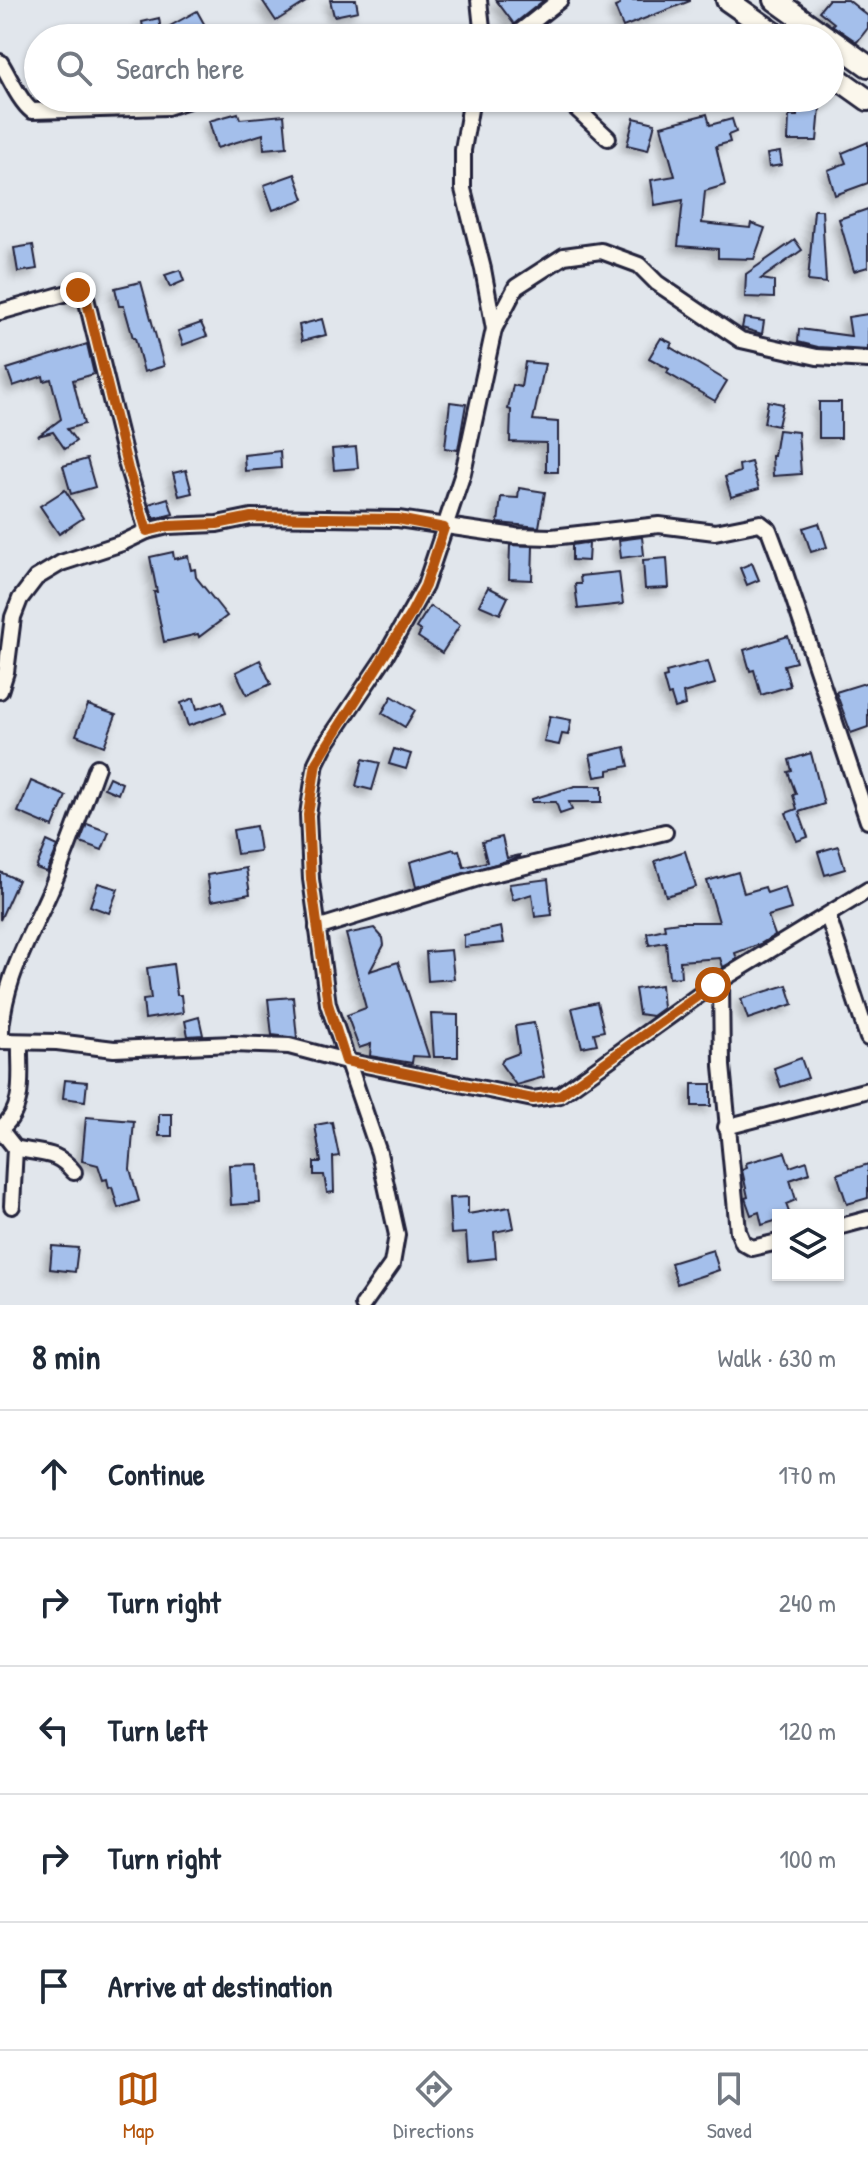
<!DOCTYPE html>
<meta charset="utf-8">
<style>
body{margin:0;font-family:"Patrick Hand",sans-serif;background:#f6f6f7;color:#1f2937}
.controls{position:absolute;right:24px;bottom:24px;display:grid;overflow:hidden;border-radius:0px;box-shadow:0 2px 6px #0004}
.controls button{width:72px;height:72px;display:grid;place-items:center;padding:0;border:0;border-bottom:2px solid #e0e1e3;background:#fff;color:#1f2937;font:40px sans-serif}
.stop{position:absolute;width:24px;height:24px;margin:-18px;border:6px solid #b45309;border-radius:50%;background:#fff}
.stop.end{background:#b45309;border-color:#fff;box-shadow:0 2px 8px #0008}
.list{margin:0;padding:0;list-style:none}
h2{display:flex;justify-content:space-between;align-items:center;height:104px;margin:0;padding:0 32px;font-size:34px}
h2 small{font-size:26px;font-weight:400;color:#747a83}
.list li{display:grid;grid-template-columns:52px 1fr auto;gap:24px;align-items:center;box-sizing:border-box;height:128px;padding:0 32px;border-top:2px solid #e0e1e3}
.list b{display:block;font-size:30px;white-space:nowrap}
.list em{font-size:26px;font-style:normal;color:#747a83}
.icon{flex:none;width:44px;height:44px;fill:none;stroke:currentColor;stroke-width:2;stroke-linecap:round;stroke-linejoin:round}
.map{position:relative;flex:none;width:868px;height:1305px;overflow:hidden}
.search{position:absolute;background:#fff;box-shadow:0 2px 6px #0004;left:24px;right:24px;top:24px;height:88px;display:flex;align-items:center;gap:20px;box-sizing:border-box;padding:0 28px;border-radius:44px;color:#747a83;font-size:30px}
.sheet{height:744px;background:#fff}
nav{display:flex;justify-content:space-around;align-items:center;box-sizing:border-box;height:112px;border-top:2px solid #e0e1e3;background:#fff;font-size:22px;color:#747a83}
nav a{display:grid;justify-items:center;gap:4px}
nav .on{color:#b45309}
.map>svg:first-child{display:block}
</style>
<div class="map">
<svg width="868" height="1305" viewBox="0 0 868 1305">
<defs>
<filter id="shadow"><feDropShadow dx="-5" dy="5" stdDeviation="4" flood-color="#0004"/></filter>
</defs>
<rect width="100%" height="100%" fill="#e1e6ec"/>
<filter id="ink" filterUnits="userSpaceOnUse"><feTurbulence type="fractalNoise" baseFrequency=".0125" numOctaves="2"/><feDisplacementMap in="SourceGraphic" scale="16" xChannelSelector="R" yChannelSelector="G"/><feConvolveMatrix kernelMatrix="1 2 1 2 8 2 1 2 1" color-interpolation-filters="sRGB"/></filter>
<g filter="url(#ink)">
<g fill="#a4bfeb" stroke="#22223b" stroke-width="2" filter="url(#shadow)">
<path d="M262 0H309L276 21Z"/>
<path d="M330 0H356L358 11 334 16Z"/>
<path d="M496 0H544L514 24Z"/>
<path d="M618 0H690V1L623 27 615 7 620 5Z"/>
<path d="M828 0H848L868 16V28L857 42 832 25 834 23 819 11Z"/>
<path d="M197 11 212 38H145L142 22 159 18 161 31Z"/>
<path d="M797 108H820L817 141H788L789 116H797Z"/>
<path d="M238 113 240 119 284 115 287 147 264 149 263 134 217 148 209 121Z"/>
<path d="M707 114 710 125 732 119 736 132 728 135 730 142 716 146 725 185 705 191 702 223 750 228 751 223 765 228 754 259 718 258V249L678 246 683 200 655 205 651 180 675 176 661 126Z"/>
<path d="M634 118 655 123 648 150 627 145Z"/>
<path d="M868 142V183L835 195 828 170 846 163 842 153Z"/>
<path d="M780 152 782 165 769 167 767 154Z"/>
<path d="M295 174 304 199 273 210 264 185Z"/>
<path d="M868 209V267L854 271 839 219Z"/>
<path d="M814 210H822L826 283 808 281Z"/>
<path d="M795 240 802 250 761 279 774 281V298L745 297 746 274Z"/>
<path d="M33 245 37 269 18 272 14 248Z"/>
<path d="M180 270 184 281 170 287 165 275Z"/>
<path d="M141 282 164 366 144 372 135 338H133L124 306H119L115 288Z"/>
<path d="M868 314V350L818 347 798 342 799 329 851 336 848 317Z"/>
<path d="M744 318 764 321 762 334 742 328Z"/>
<path d="M322 319 326 335 302 341 299 325Z"/>
<path d="M201 323 207 336 183 345 178 331Z"/>
<path d="M661 338 672 343 670 347 727 381 715 401 667 373 669 369 649 358Z"/>
<path d="M87 344 94 374 73 380 84 424 67 429 76 441 65 449 53 432 38 436 61 419 51 379 44 381 43 376 13 386 7 369Z"/>
<path d="M525 362 545 364 533 420 558 422V472H546V443L510 442 511 410 508 409 513 385 521 387Z"/>
<path d="M768 401 783 404 778 426 764 423Z"/>
<path d="M450 402 466 404 458 450 445 448Z"/>
<rect x="819" y="402" width="22" height="36"/>
<path d="M778 430 798 432 801 474 773 476 772 456H774Z"/>
<path d="M356 447 358 468 334 470 332 449Z"/>
<path d="M280 451 281 468 245 471 244 455Z"/>
<path d="M87 459 95 487 71 494 63 466Z"/>
<path d="M751 462 759 489 731 497 725 477 740 472 739 465Z"/>
<path d="M186 470 192 493 179 496 173 473Z"/>
<path d="M519 488 545 492 539 527 498 523 501 497 518 498Z"/>
<path d="M65 490 83 518 59 534 40 506Z"/>
<path d="M168 498 173 514 154 519 149 504Z"/>
<path d="M819 523 827 547 811 552 803 528Z"/>
<path d="M642 537 644 555 621 558 619 540Z"/>
<path d="M584 543 589 544 588 561 572 560V545Z"/>
<path d="M510 545 533 546 532 580 509 579Z"/>
<path d="M173 552 174 559 188 556 191 570 195 569 196 577 227 616 199 637 198 634 164 642 154 592H157L150 557Z"/>
<path d="M667 558 669 588 645 589 643 560Z"/>
<path d="M752 563 759 580 747 585 740 568Z"/>
<path d="M619 572 623 604 578 609 575 584H581L580 576Z"/>
<path d="M488 587 508 597 500 614 479 605Z"/>
<path d="M430 606 460 625 442 653 418 637 421 631 416 628Z"/>
<path d="M788 636 796 662 784 665 790 686 761 695 754 670 750 671 744 650Z"/>
<path d="M260 660 271 684 247 695 236 672Z"/>
<path d="M708 661 715 684 683 693 685 705 675 708 671 695 668 696 663 678 667 677 666 672Z"/>
<path d="M868 682V727L851 733 836 692Z"/>
<path d="M392 696 415 710 405 727 382 713Z"/>
<path d="M194 698 197 709 222 701 226 713 188 726 181 703Z"/>
<path d="M88 705 116 715 104 746 76 735Z"/>
<path d="M550 716 571 720 568 735 562 734 559 745 544 742Z"/>
<path d="M625 747 629 766 608 770V775L595 777 590 755Z"/>
<path d="M394 749 411 754 406 769 389 764Z"/>
<path d="M811 753 824 804 799 812 808 837 797 841 786 813 797 809 793 795 796 794 788 772 792 771 789 760Z"/>
<path d="M363 759 380 763 372 790 356 786Z"/>
<path d="M109 777 122 783 118 794 104 788Z"/>
<path d="M31 781 66 796 53 827 18 812Z"/>
<path d="M575 786H602V802H569L572 810 560 814 556 802H532V799Z"/>
<path d="M87 824 109 832 102 850 80 842Z"/>
<path d="M256 826 260 851 237 854 233 830Z"/>
<path d="M502 837 507 858 520 855V857L416 887 410 862 454 849 455 851 459 850 464 867 487 862 482 842Z"/>
<path d="M47 841 58 846 47 872 36 868Z"/>
<path d="M838 846 845 869 825 875 818 852Z"/>
<path d="M685 851 696 887 666 896 655 861Z"/>
<path d="M246 868 250 894 211 901 207 875Z"/>
<path d="M0 872 18 880 0 920Z"/>
<path d="M738 872 744 893 765 887 767 893 785 887 791 909 768 916 775 935 760 944 735 953 737 959 723 967 720 958 680 961 681 977 669 978 666 942 649 945 647 933 665 929 664 924 679 922H719L707 881Z"/>
<path d="M548 879 552 915 535 917 532 894 513 900 509 884Z"/>
<path d="M98 883 118 889 109 913 90 906Z"/>
<path d="M501 927 504 943 464 947V935Z"/>
<path d="M374 928 383 938 384 945 370 971 398 962 429 1057 413 1056 412 1063 370 1056 371 1044 359 1048 347 1015 366 1008 346 934Z"/>
<path d="M451 950 454 979 428 981 426 952Z"/>
<path d="M173 964 177 995H181L183 1013 145 1019 143 1000 151 999 147 968Z"/>
<path d="M661 985 663 1008 652 1016 639 1014 635 989Z"/>
<path d="M787 985 793 1004 748 1019 741 999Z"/>
<path d="M293 997 297 1038 272 1035 268 999Z"/>
<path d="M597 1002 604 1031 594 1033 597 1044 582 1047 572 1008Z"/>
<path d="M431 1014 458 1015V1057H434Z"/>
<path d="M199 1017 203 1035 188 1036 185 1021Z"/>
<path d="M534 1023 544 1077 516 1085 501 1064 503 1059 519 1053 515 1026Z"/>
<path d="M801 1058 808 1078 781 1087 774 1068Z"/>
<path d="M65 1080 87 1082 85 1101 63 1098Z"/>
<rect x="692" y="1084" width="19" height="22"/>
<rect x="159" y="1114" width="13" height="22"/>
<path d="M86 1117 134 1121 130 1169 139 1201 118 1208 112 1187 109 1188 107 1179 103 1180 98 1165 82 1161Z"/>
<path d="M332 1122 339 1156 333 1157 334 1192 327 1193 324 1175H314V1162H321L315 1125Z"/>
<path d="M785 1152 790 1167 807 1161 810 1173 790 1180 796 1200 786 1204 790 1215H778V1220L762 1225 759 1212 751 1215 745 1198 748 1197 742 1170 747 1168 746 1163Z"/>
<path d="M258 1164 260 1203 231 1205 229 1165Z"/>
<path d="M868 1164V1198L847 1204 837 1174Z"/>
<path d="M468 1197V1214L510 1207 514 1228 494 1232 496 1258 468 1261 466 1233 451 1234 449 1198Z"/>
<path d="M52 1246 78 1248 75 1272 50 1269Z"/>
<path d="M713 1250 719 1270 677 1284 671 1263Z"/>
</g>
<g fill="none" stroke-linecap="round" stroke-linejoin="round">
<defs>
<g id="street">
<path d="M479 0 483 38"/>
<path d="M512 38 560 0"/>
<path d="M0 62C9 76 19 101 32 111L167 107 195 98"/>
<path d="M472 98 463 150V189L483 269 494 329"/>
<path d="M565 98 608 138"/>
<path d="M0 312 78 290 86 298 128 469 147 531"/>
<path d="M0 691 6 672 13 617 20 599 36 578 61 563 122 543 147 531 168 526 217 524 251 517 398 519 515 536 552 537 659 525 715 532 760 523 769 530 784 570 868 821"/>
<path d="M828 916 868 1038"/>
<path d="M317 928 485 876 665 832"/>
<path d="M721 981 722 1066 738 1231 743 1243 752 1248 778 1242"/>
<path d="M0 1041 57 1042 114 1049 233 1044 289 1046 346 1061 533 1099 560 1095 713 985 868 890"/>
<path d="M0 1041C3 979 27 944 51 889 68 849 82 808 97 767"/>
<path d="M726 1127 868 1090"/>
<path d="M0 1129C27 1109 19 1072 20 1042"/>
<path d="M0 1129 15 1148 12 1206"/>
<path d="M15 1148C42 1155 55 1149 74 1172"/>
<path d="M838 1227 868 1219"/>
<path d="M363 1305 392 1264 397 1235 379 1153 328 1004 311 879 308 815 312 788 316 763 324 747 386 655 425 586 463 473 494 329 516 287 564 256 601 251 639 265 657 283 741 340 817 357 868 360"/>
</g>
<g id="secondary">
<path d="M727 0 781 38"/>
<path d="M775 0 828 38"/>
<path d="M830 39 868 66"/>
<path d="M830 73 868 100"/>
</g>
</defs>
<use href="#street" stroke="#22223b" stroke-width="20"/>
<use href="#secondary" stroke="#22223b" stroke-width="26"/>
<use href="#street" stroke="#fbf7ec" stroke-width="14"/>
<use href="#secondary" stroke="#fbf7ec" stroke-width="20"/>
</g>
</g>
<g fill="none" stroke-linecap="round" stroke-linejoin="round" filter="url(#ink)">
<path stroke="#b45309" stroke-width="10" d="M78 290 86 298 89 310 128 469 147 531 168 526 217 524 251 517 398 519 444 528 425 586 410 615 316 763 308 815 311 879 328 1004 346 1061 533 1099 560 1095 713 985"/>
</g>
</svg>
<div class="controls">
<button><svg class="icon" aria-label="layers" viewBox="0 0 24 24"><path d="M12 4l9 5-9 5-9-5zM3 14l9 5 9-5"/></svg></button>
</div>
<div class="stop" style="left:713px;top:985px"></div>
<div class="stop end" style="left:78px;top:290px"></div>
<div class="search"><svg class="icon" aria-label="search" viewBox="0 0 24 24"><circle cx="10" cy="10" r="6"/><path d="M15 15l6 6"/></svg>Search here</div>
</div>
<section class="sheet">
<h2>8 min<small>Walk · 630 m</small></h2>
<ul class="list">
<li><svg class="icon" aria-label="ahead" viewBox="0 0 24 24"><path d="M12 20V5M6 11l6-6 6 6"/></svg><div><b>Continue</b></div><em>170 m</em></li>
<li><svg class="icon" aria-label="right" viewBox="0 0 24 24"><path d="M7 20v-9h11M14 6l5 5-5 5"/></svg><div><b>Turn right</b></div><em>240 m</em></li>
<li><svg class="icon" aria-label="left" viewBox="0 0 24 24"><path d="M17 20v-9H6M10 6l-5 5 5 5"/></svg><div><b>Turn left</b></div><em>120 m</em></li>
<li><svg class="icon" aria-label="right" viewBox="0 0 24 24"><path d="M7 20v-9h11M14 6l5 5-5 5"/></svg><div><b>Turn right</b></div><em>100 m</em></li>
<li><svg class="icon" aria-label="arrive" viewBox="0 0 24 24"><path d="M6 21V4h12l-3 4 3 4H6"/></svg><div><b>Arrive at destination</b></div></li>
</ul>
</section>
<nav>
<a class="on"><svg class="icon" aria-label="map" viewBox="0 0 24 24"><path d="M3 6l6-2 6 2 6-2v14l-6 2-6-2-6 2zM9 4v14M15 6v14"/></svg>Map</a>
<a><svg class="icon" aria-label="directions" viewBox="0 0 24 24"><path d="M12 3l9 9-9 9-9-9zM9 14v-3h6M13 9l2 2-2 2"/></svg>Directions</a>
<a><svg class="icon" aria-label="saved" viewBox="0 0 24 24"><path d="M7 4h10v16l-5-4-5 4z"/></svg>Saved</a>
</nav>
